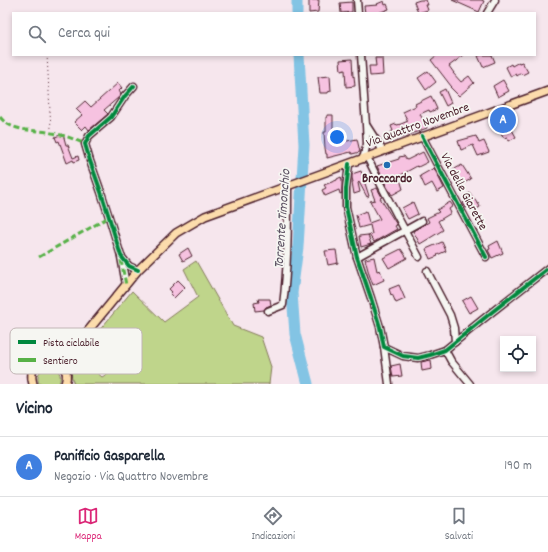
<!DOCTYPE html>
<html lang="it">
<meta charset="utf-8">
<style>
body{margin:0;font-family:Dekko,sans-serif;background:#f2f2f3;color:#1f2937}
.controls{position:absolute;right:12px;bottom:12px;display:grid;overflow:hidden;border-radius:0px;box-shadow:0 2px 6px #0003}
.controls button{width:36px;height:36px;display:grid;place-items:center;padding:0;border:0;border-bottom:1px solid #e0e1e3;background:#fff;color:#1f2937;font:20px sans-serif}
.you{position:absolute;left:337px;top:137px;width:14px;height:14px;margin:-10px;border:3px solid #fff;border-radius:50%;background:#1a73e8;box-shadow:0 0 0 6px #1a73e833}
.badge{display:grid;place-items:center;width:26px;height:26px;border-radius:50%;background:#db2777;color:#fff;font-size:13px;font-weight:700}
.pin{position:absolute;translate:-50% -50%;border:2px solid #fff;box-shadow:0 1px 4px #0006}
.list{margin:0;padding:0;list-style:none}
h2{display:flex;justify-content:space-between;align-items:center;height:52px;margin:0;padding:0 16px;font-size:17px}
h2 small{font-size:13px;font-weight:400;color:#747a83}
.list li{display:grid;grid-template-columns:26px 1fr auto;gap:12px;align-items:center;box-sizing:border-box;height:60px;padding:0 16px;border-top:1px solid #e0e1e3}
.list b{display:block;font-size:15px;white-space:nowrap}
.list p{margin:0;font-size:13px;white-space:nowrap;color:#747a83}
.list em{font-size:13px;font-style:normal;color:#747a83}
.icon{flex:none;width:22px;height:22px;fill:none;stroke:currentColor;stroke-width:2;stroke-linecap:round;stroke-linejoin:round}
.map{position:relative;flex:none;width:548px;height:384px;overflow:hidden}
.search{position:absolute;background:#fff;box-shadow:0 2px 6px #0003;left:12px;right:12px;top:12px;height:44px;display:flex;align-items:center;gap:10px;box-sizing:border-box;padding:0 14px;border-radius:0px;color:#747a83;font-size:15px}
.sheet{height:112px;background:#fff}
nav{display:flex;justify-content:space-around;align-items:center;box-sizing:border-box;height:56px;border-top:1px solid #e0e1e3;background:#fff;font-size:11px;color:#747a83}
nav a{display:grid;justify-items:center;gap:2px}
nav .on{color:#db2777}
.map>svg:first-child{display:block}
</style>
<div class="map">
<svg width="548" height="384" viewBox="0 0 548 384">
<rect width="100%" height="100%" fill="#f6e6ed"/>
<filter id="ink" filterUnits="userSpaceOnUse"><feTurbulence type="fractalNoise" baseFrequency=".025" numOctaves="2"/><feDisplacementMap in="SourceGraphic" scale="8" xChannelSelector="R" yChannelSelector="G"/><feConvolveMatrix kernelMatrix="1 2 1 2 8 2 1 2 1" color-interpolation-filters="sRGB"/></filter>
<g filter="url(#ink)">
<g fill="#bfd58b" stroke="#847a5b">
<path d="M196 261 233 326 261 337 271 367 269 384H74C69 374 72 365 77 356L102 377 115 369 106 354 93 338 132 291 164 322 198 297 184 269Z"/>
<path d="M47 367C58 367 63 374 59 384H39C36 376 39 370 47 367Z"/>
</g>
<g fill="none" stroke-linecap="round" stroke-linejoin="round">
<g stroke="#83c4e4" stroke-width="11">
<path d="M297 0V13"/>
<path d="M299 55 304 145 298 247 292 293 295 334 308 384"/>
</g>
</g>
<g fill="#f6c2e0" stroke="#4a1f2b">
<path d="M309 0H319L318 12 309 13Z"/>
<path d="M420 0H426L428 5H426L428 10 418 13 414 2Z"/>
<path d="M452 0H481L484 1 479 12Z"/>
<path d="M384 1 385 5 387 4 389 9 378 13H365L364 6 378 5 377 4Z"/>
<path d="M352 2V12L341 13 340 3Z"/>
<path d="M437 55H464L449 66 454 73H453L461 82 469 76 474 83 459 96 450 87 451 86 431 60Z"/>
<path d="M481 55H492L495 62 483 67 478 56Z"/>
<path d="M375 58H382L383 75 370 76 369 66H376Z"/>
<path d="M352 59 353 77 354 76 355 86 346 87 345 70 341 71 340 60Z"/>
<path d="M519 62V63L522 62 528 72 522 75 521 73 517 76 516 74 511 77 506 67 511 64 512 66Z"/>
<path d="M428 71 436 82 426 90 418 78Z"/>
<path d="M330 76 331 91 328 92V93H320L318 77Z"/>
<path d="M503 80 509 91 498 97 493 86Z"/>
<path d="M118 83 122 88 119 91 121 94 119 97 104 110 108 114 89 130 86 126 82 130 74 122 82 115 76 109 85 101 91 107Z"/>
<path d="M445 89 451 103 446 106 439 92Z"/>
<path d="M431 96 437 109 430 112 429 110 420 114 427 128 403 137 400 135 393 137 391 132 393 131 391 126 396 124 397 125 401 124 408 121 403 112 416 106 415 104Z"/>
<path d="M327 115H333V132L339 131 340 133 344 132 347 141 357 139 360 152 352 154 351 152 327 158V154H326L325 148 324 132H326V117H327Z"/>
<path d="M506 119 516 137 509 141 507 137 504 138 496 125Z"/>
<path d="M63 134 66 145H68L73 158 78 156 79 160 74 162 73 160 67 163 59 141 57 142 55 137Z"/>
<path d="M476 136 479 143 484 141 489 152 478 156 473 145 461 150 458 141Z"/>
<path d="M423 152 428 162 418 167 417 166 399 176 403 189 392 195 387 187 377 166 399 159V157L404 156 407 160Z"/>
<path d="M462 165 471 179 459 186 451 171Z"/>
<path d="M434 168 444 188 437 192 432 183 425 187 420 176Z"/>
<path d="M361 171 369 196 367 197 359 182 358 183 360 192 354 194 352 182H353L352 178V174Z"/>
<path d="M341 177 342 181V193L340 194 339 190 325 196 322 190 326 188 324 185 337 180V179Z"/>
<path d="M377 188 382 197 380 198 397 225 395 226 397 229 374 242 369 235 372 234 370 225 359 228 356 215 366 211 369 223 380 219 370 201 375 200 371 190Z"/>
<path d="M470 193 477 203H478L480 207 475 210 472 205 466 208 463 203 466 201 463 197Z"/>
<path d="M413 202 418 214 408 219 402 208Z"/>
<path d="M450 202 453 206 449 209 451 213 438 221 443 230 420 244 413 231 429 222 427 218 439 212 437 210Z"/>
<path d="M368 235 371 244 361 247 359 236Z"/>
<path d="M498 241 503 253 492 258 488 250 490 249 489 246Z"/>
<path d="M442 242 446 251 437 255 438 256 430 259 426 249Z"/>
<path d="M188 248 192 256 183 261 179 254Z"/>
<path d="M401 249 407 258 389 268 383 258Z"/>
<path d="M336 250 338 263 328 265 325 251Z"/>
<path d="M374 257 377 271 380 270 384 280 373 285 369 274 365 259Z"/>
<path d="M178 280 185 287 174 298 170 294 172 292 169 289Z"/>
<path d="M399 285 405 299 396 303 392 294 391 295 389 289Z"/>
<path d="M471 296 478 308 469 313 462 301Z"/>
<path d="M258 299H270L271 305 266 307 264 310 255 311 254 303 259 302Z"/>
<path d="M431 360 432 369 422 371 421 362Z"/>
<path d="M400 364 402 376 393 377 391 366Z"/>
</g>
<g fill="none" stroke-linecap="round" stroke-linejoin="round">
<defs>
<g id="minor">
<path d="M357 0 358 13"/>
<path d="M487 13 495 0"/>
<path d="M361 55 366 125 367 144 363 159"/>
<path d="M134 86 125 96 111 117 89 136 85 144 90 161 101 192 109 217 121 256 129 266 138 270"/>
<path d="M367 126 383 151"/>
<path d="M422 136 486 257"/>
<path d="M367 157 383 189 419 257"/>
<path d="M349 164 346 189V207L357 257 371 298 380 327 384 347 403 356 418 358 430 355 445 350 492 312 548 268"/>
<path d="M121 257 126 285"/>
<path d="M357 257 422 221"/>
<path d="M427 271 450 315 454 328 455 342"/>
<path d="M268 311 283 305C288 265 288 225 288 185"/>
<path d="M384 347 389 384"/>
<path d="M445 350 451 361 470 384"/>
</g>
<g id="major">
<path d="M52 360 65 353 78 343 138 270 176 233 205 216 548 91"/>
<path d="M65 370 70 356 76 347"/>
<path d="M33 384C23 351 76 352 65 384"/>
</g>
</defs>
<use href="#minor" stroke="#4a1f2b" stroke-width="9"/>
<use href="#major" stroke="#4a1f2b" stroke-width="10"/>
<path stroke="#4a1f2b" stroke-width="1" stroke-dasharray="1 3" stroke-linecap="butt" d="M47 55 51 129"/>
<use href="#minor" stroke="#f6f6f2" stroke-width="6"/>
<use href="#major" stroke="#fcdcac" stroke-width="7"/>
<g stroke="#57b146" stroke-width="3" stroke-dasharray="6 3" stroke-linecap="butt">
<path d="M0 117C12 133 35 129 52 133 64 135 74 139 85 144"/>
<path d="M39 257 109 217"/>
<path d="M121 260 126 285"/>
</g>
<defs>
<g id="cycleway">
<path d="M134 86 125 96 111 117 89 136 85 144 90 161 101 192 109 217 121 256 129 266 138 270"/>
<path d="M422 136 486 257"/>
<path d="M349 164 346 189V207L357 257 371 298 380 327 384 347 403 356 418 358 430 355 445 350 492 312 548 268"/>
</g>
</defs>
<use href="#cycleway" stroke="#f6f6f2" stroke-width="6"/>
<use href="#cycleway" stroke="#00873e" stroke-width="4"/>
</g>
</g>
<circle fill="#1f6fb2" stroke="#f6f6f2" stroke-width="1.5" cx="387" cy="165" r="4"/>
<g text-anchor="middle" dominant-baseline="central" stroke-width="3.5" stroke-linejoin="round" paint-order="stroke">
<g font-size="13" fill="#4a1f2b" stroke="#f6f6f2">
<text transform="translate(418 126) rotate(-20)">Via Quattro Novembre</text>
<text transform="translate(463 192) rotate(62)">Via delle Giarette</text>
</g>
<g font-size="13" font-weight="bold" fill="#4a1f2b" stroke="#f6f6f2">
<text x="387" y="179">Broccardo</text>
</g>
<g font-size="14" font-style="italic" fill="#5b5162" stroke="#f6f6f2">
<text transform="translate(283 219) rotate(-86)">Torrente Timonchio</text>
</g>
</g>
<rect x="10" y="328" width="132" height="46" rx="6" fill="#f6f6f2" stroke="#c2b6b6" stroke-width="1"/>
<rect x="18" y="340" width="18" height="4" fill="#00873e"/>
<rect x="18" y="358" width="18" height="4" fill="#57b146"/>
<g font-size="11" fill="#4a1f2b">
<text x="43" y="346">Pista ciclabile</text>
<text x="43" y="364">Sentiero</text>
</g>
</svg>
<div class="controls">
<button><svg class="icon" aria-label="locate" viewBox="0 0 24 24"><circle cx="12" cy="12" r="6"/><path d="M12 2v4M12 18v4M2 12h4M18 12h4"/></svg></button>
</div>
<div class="you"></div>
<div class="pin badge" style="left:503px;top:120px;background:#3f7fe0">A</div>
<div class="search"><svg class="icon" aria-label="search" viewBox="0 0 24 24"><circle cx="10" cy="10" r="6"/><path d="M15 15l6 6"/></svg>Cerca qui</div>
</div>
<section class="sheet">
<h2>Vicino<small></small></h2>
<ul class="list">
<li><span class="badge" style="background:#3f7fe0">A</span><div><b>Panificio Gasparella</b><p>Negozio · Via Quattro Novembre</p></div><em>190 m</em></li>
</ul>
</section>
<nav>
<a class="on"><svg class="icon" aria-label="map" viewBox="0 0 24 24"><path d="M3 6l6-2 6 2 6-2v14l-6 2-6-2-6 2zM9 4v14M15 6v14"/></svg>Mappa</a>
<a><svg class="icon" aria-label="directions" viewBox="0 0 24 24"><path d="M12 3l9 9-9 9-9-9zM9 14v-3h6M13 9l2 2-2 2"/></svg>Indicazioni</a>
<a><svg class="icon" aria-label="saved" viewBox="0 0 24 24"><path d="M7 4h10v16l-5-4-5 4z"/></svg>Salvati</a>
</nav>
